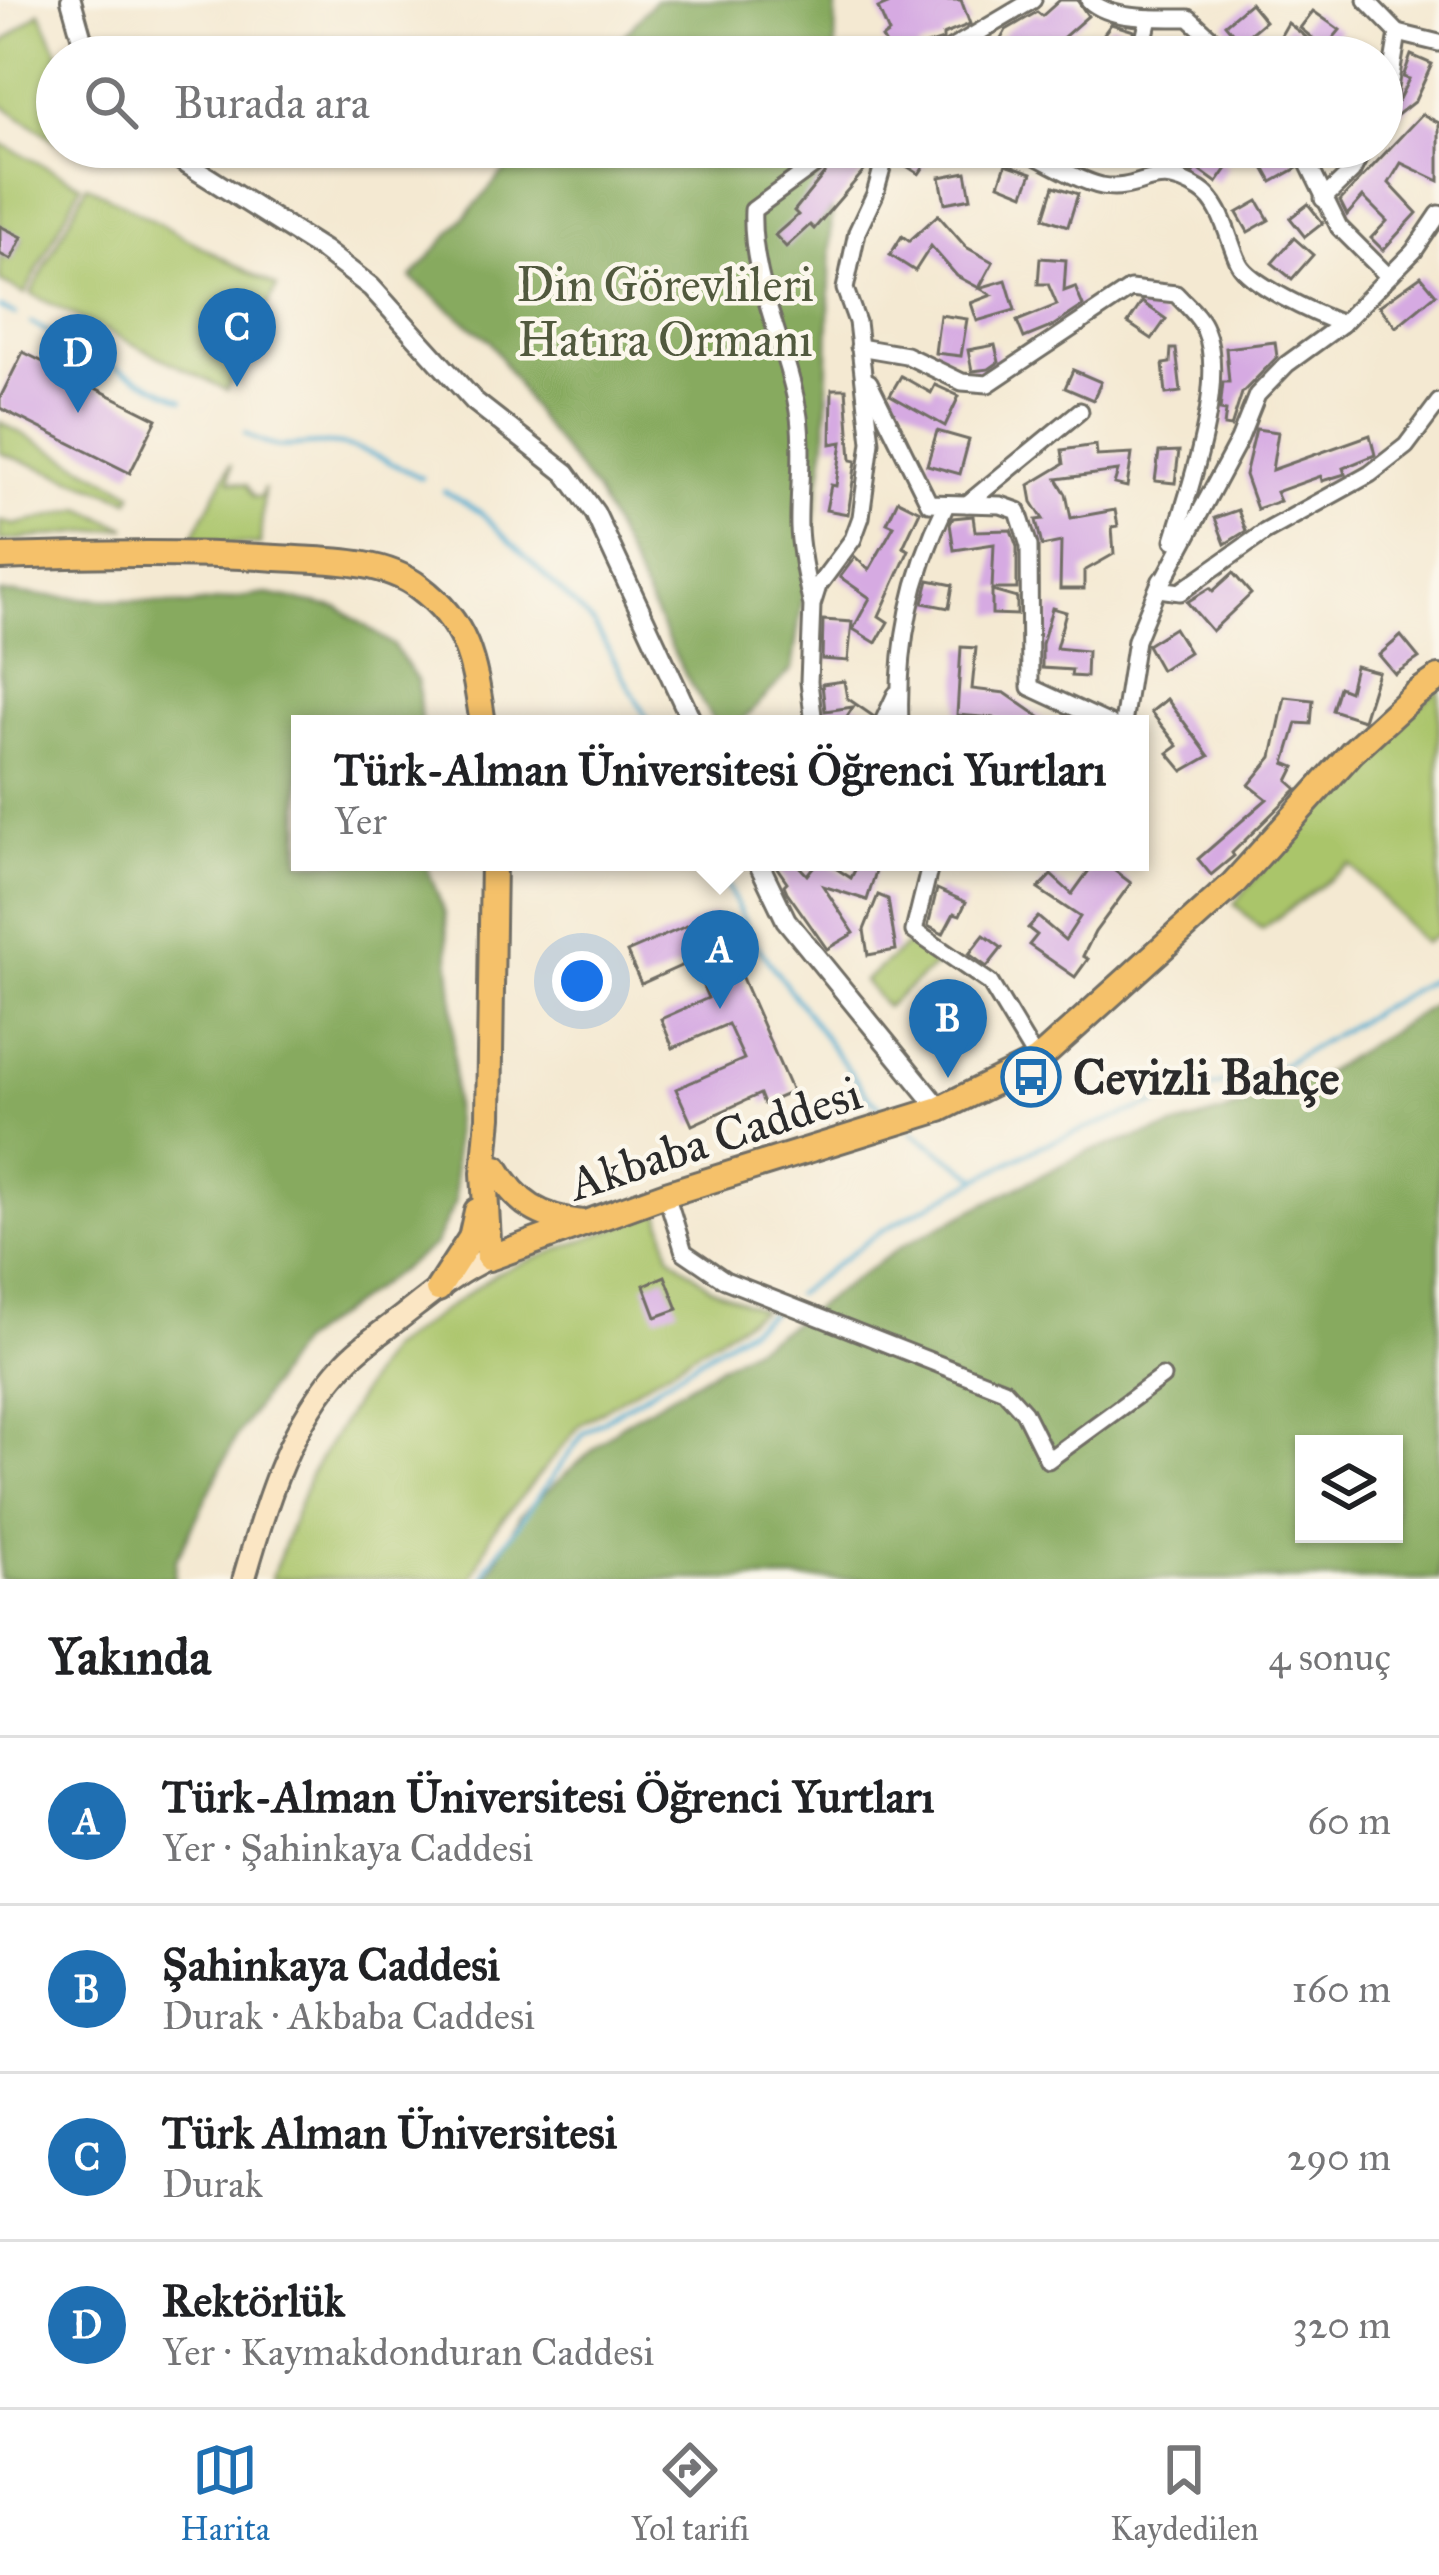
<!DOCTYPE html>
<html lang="tr">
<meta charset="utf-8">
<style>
body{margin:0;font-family:"IM FELL Great Primer",serif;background:#f2f2f2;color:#202124}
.controls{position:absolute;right:36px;bottom:36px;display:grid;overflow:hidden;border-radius:0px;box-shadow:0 3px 9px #0004}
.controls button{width:108px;height:108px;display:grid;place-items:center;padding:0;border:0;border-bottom:3px solid #e0e0e0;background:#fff;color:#202124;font:60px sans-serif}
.you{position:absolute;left:582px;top:981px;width:42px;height:42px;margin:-30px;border:9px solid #fff;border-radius:50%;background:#1a73e8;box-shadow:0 0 0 18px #1a73e833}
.badge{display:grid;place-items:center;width:78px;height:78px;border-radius:50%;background:#1f6fb2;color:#fff;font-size:39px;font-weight:700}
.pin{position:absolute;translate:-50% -99px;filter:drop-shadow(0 3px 6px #0008)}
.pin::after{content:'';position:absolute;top:63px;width:42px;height:36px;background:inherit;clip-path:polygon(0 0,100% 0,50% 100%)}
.popup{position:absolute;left:291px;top:715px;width:858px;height:156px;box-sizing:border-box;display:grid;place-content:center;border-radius:0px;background:#fff;filter:drop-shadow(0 3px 9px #0005);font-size:39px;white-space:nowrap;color:#757577}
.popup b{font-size:45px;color:#202124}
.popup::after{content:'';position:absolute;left:50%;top:100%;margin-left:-24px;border:24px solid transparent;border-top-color:#fff}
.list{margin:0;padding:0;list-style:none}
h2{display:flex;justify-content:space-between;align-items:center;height:156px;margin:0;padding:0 48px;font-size:51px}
h2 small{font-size:39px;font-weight:400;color:#757577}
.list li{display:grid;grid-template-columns:78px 1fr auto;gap:36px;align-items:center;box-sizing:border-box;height:168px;padding:0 48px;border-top:3px solid #e0e0e0}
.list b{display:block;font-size:45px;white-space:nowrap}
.list p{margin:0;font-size:39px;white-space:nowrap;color:#757577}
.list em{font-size:39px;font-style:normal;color:#757577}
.icon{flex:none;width:66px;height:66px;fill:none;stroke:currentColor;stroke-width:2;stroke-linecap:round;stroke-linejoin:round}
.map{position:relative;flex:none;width:1439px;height:1579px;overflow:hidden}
.search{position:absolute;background:#fff;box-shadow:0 3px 9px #0004;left:36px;right:36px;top:36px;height:132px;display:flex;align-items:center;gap:30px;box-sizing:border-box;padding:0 42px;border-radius:66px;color:#757577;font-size:45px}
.sheet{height:828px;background:#fff}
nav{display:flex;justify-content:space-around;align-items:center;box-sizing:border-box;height:168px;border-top:3px solid #e0e0e0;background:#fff;font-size:33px;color:#757577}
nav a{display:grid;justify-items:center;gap:6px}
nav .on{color:#1f6fb2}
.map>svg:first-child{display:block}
</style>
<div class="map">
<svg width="1439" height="1579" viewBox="0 0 1439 1579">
<rect width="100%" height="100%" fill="#fbf7ec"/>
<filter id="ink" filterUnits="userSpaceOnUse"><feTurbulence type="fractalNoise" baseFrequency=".00833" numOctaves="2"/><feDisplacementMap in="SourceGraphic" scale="24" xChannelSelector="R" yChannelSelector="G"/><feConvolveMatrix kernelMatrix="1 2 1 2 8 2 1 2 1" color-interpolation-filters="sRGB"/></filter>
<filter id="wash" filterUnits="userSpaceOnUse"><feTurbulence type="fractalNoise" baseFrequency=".004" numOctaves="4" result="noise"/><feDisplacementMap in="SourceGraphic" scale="48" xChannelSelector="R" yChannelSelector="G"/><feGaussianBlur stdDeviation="2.7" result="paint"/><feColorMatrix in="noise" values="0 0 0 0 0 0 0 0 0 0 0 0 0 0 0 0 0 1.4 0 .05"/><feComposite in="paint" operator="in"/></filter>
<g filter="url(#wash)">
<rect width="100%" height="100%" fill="#f4e9d2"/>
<g fill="#aac56b" stroke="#6a784b" stroke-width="3">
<path d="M40 12 60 57H57V141L0 104V45Z"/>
<path d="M0 143 81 185 25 294 0 281V256L11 259 22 238 0 226Z"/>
<path d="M87 185 277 287 227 390 31 294Z"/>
<path d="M0 422 133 493 130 500 0 453Z"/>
<path d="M231 464 230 481 247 485 253 497H261L264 488 260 545 190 542Z"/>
<path d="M82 509 127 528 0 541V521L14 525Z"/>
<path d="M1439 688V934L1424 943 1350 864 1262 929 1234 904 1331 787Z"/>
<path d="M912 940 935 966 886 1007 864 981Z"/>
<path d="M660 1211 670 1255 711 1288 762 1310 581 1424 493 1531 472 1579H271L310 1475 387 1350 497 1273Z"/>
</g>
<g fill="#87aa5f" stroke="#596a45" stroke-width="3" fill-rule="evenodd">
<path d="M655 0H836L835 57H605Z"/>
<path d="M526 147H833L826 441 792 669 739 724H715L682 669 596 492 538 418 490 341 411 278Z"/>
<path d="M0 593 188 605 267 594 339 608 393 645 418 682 421 724H300V862H425L445 914 453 997 455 1202 435 1245 298 1343 235 1439 176 1560 175 1579H0Z"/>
<path d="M1439 1001V1579H487L520 1515 622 1424 787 1327 902 1246 1087 1152 1225 1112 1316 1078ZM1304 1444H1394V1534H1304Z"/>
</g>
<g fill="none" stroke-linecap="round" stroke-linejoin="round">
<g stroke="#50aace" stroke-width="4.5">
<path d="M0 307 16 315"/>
<path d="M31 323 98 358"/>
<path d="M113 366 183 400"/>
<path d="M245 433C277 455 295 443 330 444 361 445 394 465 422 478"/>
<path d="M444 491 480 512 594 624 650 724"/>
<path d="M716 862 753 940 868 1096 887 1112"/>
<path d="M912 1132 977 1177"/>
<path d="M796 1294 881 1231 1040 1146 1148 1106 1282 1065 1439 975"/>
<path d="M483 1579 489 1565 584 1433 770 1314"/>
</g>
</g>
<g id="blocks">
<g fill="#d6aae2">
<path d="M897 0H961L970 24 943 35V40L917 48 919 51 908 57H893L882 38 889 33 878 8Z"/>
<path d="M1060 0H1077L1088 16 1058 42 1084 57H991L1006 30 1037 12 1042 16Z"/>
<path d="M1250 3 1265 21 1240 42 1225 24Z"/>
<path d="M1313 11 1340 30 1325 48 1300 28Z"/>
<path d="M1288 23 1306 37 1292 56 1276 44Z"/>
<path d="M1111 24 1134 31 1122 57H1087Z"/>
<path d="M1411 55 1432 64 1415 101 1387 123 1409 79 1403 77Z"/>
<path d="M1422 114 1439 123V181L1401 163 1389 183 1417 213 1383 250 1371 238 1387 221 1363 197 1347 215 1340 201Z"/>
<path d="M846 147H853L871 163 814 229 810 225 786 247 775 235 798 215 794 211Z"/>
<path d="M903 147H917L931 156 919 174 897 160Z"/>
<path d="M1155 147H1177L1175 150 1206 160 1210 154 1228 167 1217 183 1195 167 1193 173 1150 160Z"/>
<path d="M1275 147H1288L1297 168 1272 182 1258 157Z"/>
<path d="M1006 164 1032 173 1024 194 999 184Z"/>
<path d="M966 172 971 198 945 203 940 177Z"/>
<path d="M1054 186 1078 194 1068 226 1044 218Z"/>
<path d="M1258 201 1269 220 1248 232 1237 213Z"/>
<path d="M1308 204 1323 223 1305 237 1290 218Z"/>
<path d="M938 215 966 247 993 262 979 288 1006 280 1015 310 977 321 971 303 992 295 957 276 931 246 915 271 890 255 902 236 909 241Z"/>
<path d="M0 226 22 237 11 260 0 254Z"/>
<path d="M1294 238 1313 255 1292 279 1272 263Z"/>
<path d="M1040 258 1066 260 1064 291 1075 287 1083 306 1051 327 1024 338 1017 321 1057 305 1048 284H1038Z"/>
<path d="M1421 276 1436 294 1396 327 1379 306Z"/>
<path d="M1142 302 1166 319 1152 339 1128 323Z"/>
<path d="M940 315 967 319 961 356 935 353Z"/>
<path d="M1275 342 1277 357 1242 393 1231 427 1224 426 1226 411 1220 410 1223 382H1229L1226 348Z"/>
<path d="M995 345 999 362 989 369 972 371 968 350Z"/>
<path d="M1171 349H1176L1181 392 1166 394 1163 364 1170 363Z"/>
<path d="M23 352 157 419 130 473 0 408V398Z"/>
<path d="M1073 370 1101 382 1093 400 1065 388Z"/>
<path d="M901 376 931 393 935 385 959 396 945 426 890 395Z"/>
<path d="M832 389H846L851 460 856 461 848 514 826 510 831 485 836 486 842 442 831 444Z"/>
<path d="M1256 429 1278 432 1272 470 1370 435 1375 455 1343 468 1345 474 1322 481 1321 476 1276 492 1280 501 1257 509 1245 475Z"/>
<path d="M937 431 969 440 960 474 927 465Z"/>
<path d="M1096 445 1097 456 1132 454 1127 487 1114 484 1118 471 1057 479 1066 494 1071 518 1115 510 1118 526 1112 527 1114 554 1084 571V589H1060L1061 542 1042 546 1036 520 1043 519 1032 502 1029 485 1064 464 1062 450Z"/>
<path d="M1179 451 1175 483 1155 481 1159 452Z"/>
<path d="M898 500 920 511 903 547 909 550 879 616 888 622 876 643 853 629 870 598 840 577 855 557 869 570 894 526 887 523Z"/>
<path d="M1238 510 1246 531 1225 544 1215 518Z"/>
<path d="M973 516 975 531 1011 530 1017 547V589H992L994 544 954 550 950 524 953 518Z"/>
<path d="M1233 573 1251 594 1212 631 1187 602 1210 588 1213 591Z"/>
<path d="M929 580 953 585 949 608 923 603Z"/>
<path d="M992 591 1017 598V615L992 614Z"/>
<path d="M1052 608 1066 612 1056 648 1087 651 1086 677 1071 676 1072 670 1042 668V644Z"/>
<path d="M823 620 852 622 848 661 822 659Z"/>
<path d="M1174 628 1189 652 1161 670 1147 645Z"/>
<path d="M1401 636 1419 658 1395 674 1379 655Z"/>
<path d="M961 647 976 648 972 689 1005 693 1050 724H1002L994 718 957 715Z"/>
<path d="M1355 666 1378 672 1363 720 1332 710 1339 687 1349 691Z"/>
<path d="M844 681 847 698 873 716 870 724H842L853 707 825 711 822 684Z"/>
<path d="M1285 697 1313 700 1311 724 1297 723 1285 763 1295 767 1288 781 1297 789 1232 853 1234 856 1211 875 1198 859 1267 799 1249 785 1272 757Z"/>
<path d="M1167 699 1209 756 1183 771 1168 753 1178 746 1151 712Z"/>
<path d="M773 862H795L807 875 817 862H826L851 878 859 862H879L867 900 823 886 854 933 827 949 787 892 784 885 787 882Z"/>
<path d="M1095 862H1103L1131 883 1095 932 1083 956 1088 959 1075 977 1029 945 1037 935 1028 928 1038 917 1065 940 1080 917 1038 889 1051 875 1072 894Z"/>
<path d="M937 889 966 902 960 915 954 913 943 934 928 926Z"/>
<path d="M878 895 888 899 896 950 868 955 864 930Z"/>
<path d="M714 914 792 1092 764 1104 760 1094 692 1125 676 1089 744 1059 728 1024 673 1048 661 1019 708 998 692 961 641 984 627 952Z"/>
<path d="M984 935 1002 948 987 967 969 954Z"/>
<path d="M949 1004 962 1023 944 1035 931 1016Z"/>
<path d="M665 1276 678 1309 656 1317 644 1285Z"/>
</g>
</g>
</g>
<g filter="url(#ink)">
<use href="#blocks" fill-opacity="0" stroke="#716e65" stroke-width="3"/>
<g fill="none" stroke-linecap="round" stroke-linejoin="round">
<defs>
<g id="minor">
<path d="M1089 0C1111 21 1160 18 1189 18L1232 57"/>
<path d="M1366 0 1398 33 1387 100 1382 111"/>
<path d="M1398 33 1439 43"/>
<path d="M937 57 1033 0"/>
<path d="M1134 57 1143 44 1149 18"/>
<path d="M1018 147C1041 158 1078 181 1102 186 1144 193 1152 160 1200 190 1223 204 1228 241 1239 263 1250 285 1318 315 1342 324"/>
<path d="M1300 147 1339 227 1388 276"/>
<path d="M1323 199 1352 171 1364 147"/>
<path d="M1439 214 1414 251 1342 324 1287 364 1257 395 1239 440 1159 589 1180 592 1265 532 1370 474 1406 446 1439 402"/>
<path d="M859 347 906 355 962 382 988 384 1130 289 1176 294C1186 305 1200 316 1205 330 1227 381 1190 488 1174 540"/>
<path d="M869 382 929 503 1001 505 1018 511 1029 546 1030 687 1110 724"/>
<path d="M967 504 1080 411"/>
<path d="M811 602C806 578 800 553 799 528 798 491 804 455 799 417 788 346 750 282 753 210L817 163"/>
<path d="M814 724 809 682 812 605 818 586 853 539 861 517 871 442 857 322 845 289 857 232 875 194 888 147"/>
<path d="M882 724 896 694"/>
<path d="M900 724C897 645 911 576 946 505"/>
<path d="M1123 724 1136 640 1161 580"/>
<path d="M931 862 914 931 990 983 1037 1061"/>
<path d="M666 1194 684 1252 725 1280 1004 1390 1024 1412 1048 1460 1162 1377"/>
</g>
<g id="tertiary">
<path d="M71 0 87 57"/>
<path d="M160 147 323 250 371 287 474 401 566 473 595 513 693 724"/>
<path d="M758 862 786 920 940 1109"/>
</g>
<path id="secondary" d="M244 1579C266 1502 290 1421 346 1362 363 1344 385 1330 404 1315 431 1294 457 1272 489 1258"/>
<g id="primary">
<path d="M0 557C94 554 183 552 277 558 322 561 381 558 419 587 470 625 474 666 483 724"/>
<path d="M493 862 489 1117 484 1173 489 1258 666 1194 940 1109 1037 1061 1232 885 1352 752 1414 695 1439 678"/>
<path d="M496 1168C517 1204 541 1218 582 1223"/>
<path d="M438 1289 471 1238 477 1211"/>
</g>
</defs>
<use href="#minor" stroke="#716e65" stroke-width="21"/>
<use href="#tertiary" stroke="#716e65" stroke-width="24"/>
<use href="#secondary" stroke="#716e65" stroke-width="27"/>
<use href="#primary" stroke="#716e65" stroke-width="30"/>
<use href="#minor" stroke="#fff" stroke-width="15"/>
<use href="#tertiary" stroke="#fff" stroke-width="18"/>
<use href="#secondary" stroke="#fbe6c4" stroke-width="21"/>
<use href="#primary" stroke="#f5c16b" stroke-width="24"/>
</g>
</g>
<defs>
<symbol id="bus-ring" viewBox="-11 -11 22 22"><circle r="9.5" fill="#fbf7ec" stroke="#1f6fb2" stroke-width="1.5"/><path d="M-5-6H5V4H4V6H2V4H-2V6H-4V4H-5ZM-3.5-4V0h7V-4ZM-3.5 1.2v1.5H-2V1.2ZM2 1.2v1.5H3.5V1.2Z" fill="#1f6fb2"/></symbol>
</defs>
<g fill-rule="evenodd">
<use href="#bus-ring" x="998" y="1044" width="66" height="66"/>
</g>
<g text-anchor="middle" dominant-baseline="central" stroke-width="9" stroke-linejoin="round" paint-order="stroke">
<g font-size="48" fill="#51593e" stroke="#fbf7ec">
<text x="665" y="284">Din Görevlileri<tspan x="665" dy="55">Hatıra Ormanı</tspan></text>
</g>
<g font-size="48" font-weight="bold" fill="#2b2b2b" stroke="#fbf7ec" text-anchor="start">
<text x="1073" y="1077">Cevizli Bahçe</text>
</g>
<g font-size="48" fill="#2b2b2b" stroke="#fbf7ec">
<text transform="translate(715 1138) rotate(-18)">Akbaba Caddesi</text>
</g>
</g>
</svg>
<div class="controls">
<button><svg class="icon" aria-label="layers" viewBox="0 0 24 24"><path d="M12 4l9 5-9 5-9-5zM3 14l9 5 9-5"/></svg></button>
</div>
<div class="you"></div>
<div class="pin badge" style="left:720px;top:1009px">A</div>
<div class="popup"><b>Türk-Alman Üniversitesi Öğrenci Yurtları</b>Yer</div>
<div class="pin badge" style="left:948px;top:1078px">B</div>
<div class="pin badge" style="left:237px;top:387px">C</div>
<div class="pin badge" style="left:78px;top:413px">D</div>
<div class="search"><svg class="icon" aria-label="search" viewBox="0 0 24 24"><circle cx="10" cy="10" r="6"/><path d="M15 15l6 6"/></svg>Burada ara</div>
</div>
<section class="sheet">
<h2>Yakında<small>4 sonuç</small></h2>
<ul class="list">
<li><span class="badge">A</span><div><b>Türk-Alman Üniversitesi Öğrenci Yurtları</b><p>Yer · Şahinkaya Caddesi</p></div><em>60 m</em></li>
<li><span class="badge">B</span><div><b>Şahinkaya Caddesi</b><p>Durak · Akbaba Caddesi</p></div><em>160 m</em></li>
<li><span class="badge">C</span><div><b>Türk Alman Üniversitesi</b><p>Durak</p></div><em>290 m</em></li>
<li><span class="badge">D</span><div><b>Rektörlük</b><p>Yer · Kaymakdonduran Caddesi</p></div><em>320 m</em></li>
</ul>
</section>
<nav>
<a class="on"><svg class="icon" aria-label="map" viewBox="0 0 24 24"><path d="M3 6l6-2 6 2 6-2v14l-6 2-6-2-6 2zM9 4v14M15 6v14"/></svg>Harita</a>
<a><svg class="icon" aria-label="directions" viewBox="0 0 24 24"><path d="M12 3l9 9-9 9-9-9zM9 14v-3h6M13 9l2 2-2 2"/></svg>Yol tarifi</a>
<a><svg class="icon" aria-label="saved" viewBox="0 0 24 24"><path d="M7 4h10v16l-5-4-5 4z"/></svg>Kaydedilen</a>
</nav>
